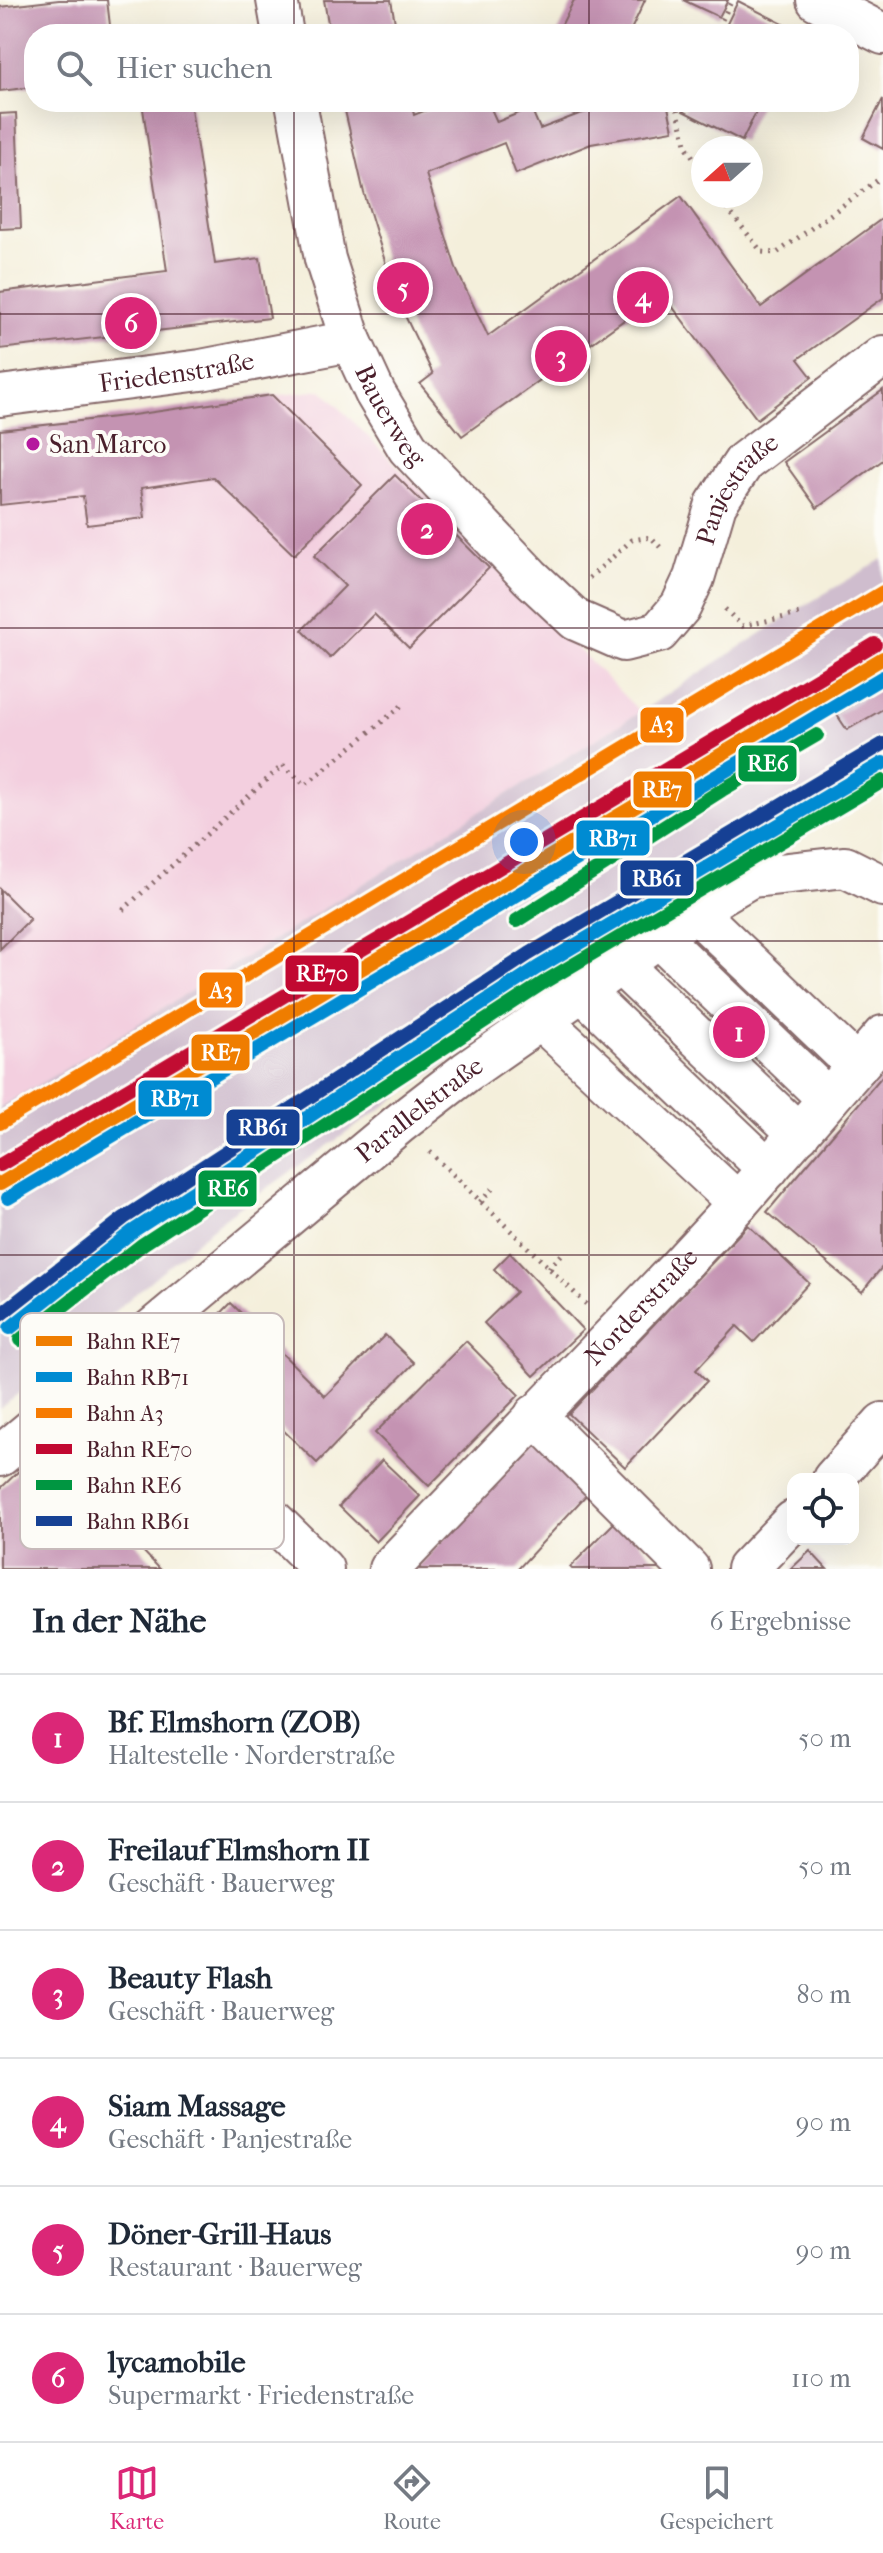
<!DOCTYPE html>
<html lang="de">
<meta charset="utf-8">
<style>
body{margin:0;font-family:"IM FELL French Canon",serif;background:#f2f2f3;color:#1f2937}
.controls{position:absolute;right:24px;bottom:24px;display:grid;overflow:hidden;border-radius:16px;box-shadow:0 8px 32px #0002}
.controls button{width:72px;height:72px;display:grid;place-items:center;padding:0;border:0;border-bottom:2px solid #e0e1e3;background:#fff;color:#1f2937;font:40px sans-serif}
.compass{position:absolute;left:691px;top:136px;width:72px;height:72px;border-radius:50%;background:#fff;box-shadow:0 8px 32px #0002;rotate:249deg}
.you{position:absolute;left:524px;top:842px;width:28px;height:28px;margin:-20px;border:6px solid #fff;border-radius:50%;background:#1a73e8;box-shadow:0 0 0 12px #1a73e833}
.badge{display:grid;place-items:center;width:52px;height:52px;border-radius:50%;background:#db2777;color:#fff;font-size:26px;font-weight:700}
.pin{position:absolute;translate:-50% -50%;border:4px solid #fff;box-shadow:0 2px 8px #0006}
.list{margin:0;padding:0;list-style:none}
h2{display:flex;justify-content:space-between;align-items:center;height:104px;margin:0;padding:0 32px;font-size:34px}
h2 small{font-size:26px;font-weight:400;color:#747a83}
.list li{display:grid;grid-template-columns:52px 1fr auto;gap:24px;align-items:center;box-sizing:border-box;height:128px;padding:0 32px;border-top:2px solid #e0e1e3}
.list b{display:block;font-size:30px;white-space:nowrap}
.list p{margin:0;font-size:26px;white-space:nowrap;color:#747a83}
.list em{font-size:26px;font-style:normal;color:#747a83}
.icon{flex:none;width:44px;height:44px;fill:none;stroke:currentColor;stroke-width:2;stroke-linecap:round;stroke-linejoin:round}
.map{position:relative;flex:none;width:883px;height:1569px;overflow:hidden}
.search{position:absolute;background:#fff;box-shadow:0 8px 32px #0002;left:24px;right:24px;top:24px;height:88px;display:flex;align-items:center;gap:20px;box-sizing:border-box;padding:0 28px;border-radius:32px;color:#747a83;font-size:30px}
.sheet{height:872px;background:#fff}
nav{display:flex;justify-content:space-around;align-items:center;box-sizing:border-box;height:112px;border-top:2px solid #e0e1e3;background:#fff;font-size:22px;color:#747a83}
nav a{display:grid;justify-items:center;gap:4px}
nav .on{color:#db2777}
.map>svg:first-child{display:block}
</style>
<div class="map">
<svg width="883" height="1569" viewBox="0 0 883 1569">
<rect width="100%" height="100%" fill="#fdfcf7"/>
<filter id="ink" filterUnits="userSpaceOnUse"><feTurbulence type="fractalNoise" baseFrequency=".0125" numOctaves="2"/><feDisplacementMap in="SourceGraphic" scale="16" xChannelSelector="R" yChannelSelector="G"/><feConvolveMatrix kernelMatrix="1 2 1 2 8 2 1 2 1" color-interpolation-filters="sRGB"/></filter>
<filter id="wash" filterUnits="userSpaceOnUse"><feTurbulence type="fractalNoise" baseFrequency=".006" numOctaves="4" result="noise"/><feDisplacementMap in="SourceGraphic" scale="32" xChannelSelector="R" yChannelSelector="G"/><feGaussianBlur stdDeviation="1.8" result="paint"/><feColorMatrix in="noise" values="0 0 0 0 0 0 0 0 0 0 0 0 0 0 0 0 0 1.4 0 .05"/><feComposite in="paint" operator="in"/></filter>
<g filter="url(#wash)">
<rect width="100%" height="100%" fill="#f4efdb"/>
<path fill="#f3cfdf" d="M322 390 640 712 67 1068 0 1107V430Z"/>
<path fill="#cfbdce" d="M883 559V785L713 877 223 1219 0 1409V1107L67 1068 640 712 797 610Z"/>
<g id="blocks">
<g fill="#c493b2">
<path d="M59 0H107L111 34H34V87L0 91V7Z"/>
<path d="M324 0H391L397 34H330Z"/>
<path d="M574 0H645L629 34H557Z"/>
<path d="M683 0H728L719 17Z"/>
<path d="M738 1 797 31 796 34H722Z"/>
<path d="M883 99V149L863 138Z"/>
<path d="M142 102H190L215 264 260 258 270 318 0 349V292L167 271Z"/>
<path d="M343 102H411L414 115 447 102H488L497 122 531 108 540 129 579 114 635 102H667L673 130 591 144 516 174 504 143 426 174 457 271 488 336 681 196 761 307 883 218V298L798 359 812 377 757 419 662 293 462 436 420 384 433 374 396 297 364 193Z"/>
<path d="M688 102H761L742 141 683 111Z"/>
<path d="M16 113 21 228 0 229V114Z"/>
<path d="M883 390V460L817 508 784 462Z"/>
<path d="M272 395 362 485 294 555 213 477 141 488 145 518 87 525 83 496 0 505V430L133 415Z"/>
<path d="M395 475 489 568 409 648 374 614 330 658 302 630 345 586 314 556Z"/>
<path d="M883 687V709L847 730 837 715Z"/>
<path d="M0 889 30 919 0 949Z"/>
<path d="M883 1075V1266L862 1292 767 1212Z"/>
<path d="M748 1225 809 1283 754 1342 737 1326 696 1370 707 1381 625 1467 569 1414Z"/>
<path d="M510 1253 583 1330 534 1376 484 1323 516 1292 494 1269Z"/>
<path d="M231 1303 325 1396 385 1335 414 1363 317 1463 240 1388 249 1379 202 1333Z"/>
<path d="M466 1341 519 1395 429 1486 375 1433Z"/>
<path d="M535 1441 589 1492 518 1569H416Z"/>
<path d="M44 1447 160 1569H0V1489Z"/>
<path d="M382 1460 420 1496 376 1542 339 1506Z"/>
<path d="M617 1520 666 1569H572L570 1567Z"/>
<path d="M810 1551 827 1569H791Z"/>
</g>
</g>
</g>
<g filter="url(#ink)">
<use href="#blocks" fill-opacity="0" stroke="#866869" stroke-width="2"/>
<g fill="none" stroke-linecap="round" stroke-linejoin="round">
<defs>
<g id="minor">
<path d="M277 0 283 34"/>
<path d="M817 0 883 34"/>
<path id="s1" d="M296 102 325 259 351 341 375 393 408 448 530 577 576 620 624 641 659 632 681 606 694 578 716 504 744 462 883 356"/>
<path id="s2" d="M0 396 201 370 351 341"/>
<path d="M696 912 857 1066"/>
<path d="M659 937 828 1099"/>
<path d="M620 964 799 1134"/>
<path d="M582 991 768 1169"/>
<path d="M540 1019 738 1203"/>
<path d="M113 1364 323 1569"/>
<path d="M535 1415 689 1569"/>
<path id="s3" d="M0 1456 400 1123 466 1072 715 898 751 877 845 867 883 886"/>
<path d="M833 1479 883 1423"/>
<path id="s4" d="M389 1569 676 1270 738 1203 883 1036"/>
<path d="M747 1569 793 1521"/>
</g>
</defs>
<use href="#minor" stroke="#866869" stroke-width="44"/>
<g stroke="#866869" stroke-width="5" stroke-dasharray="2 6" stroke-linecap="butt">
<path d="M715 34 732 0"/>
<path d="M680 102 677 108 687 147 703 174"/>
<path d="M717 196 762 252 777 253 878 180"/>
<path d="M589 578 632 540 651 537 660 547"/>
<path d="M725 609 742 626 800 614"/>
<path d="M123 910 283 765 305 785 405 703"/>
<path d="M430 1152 586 1304"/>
<path d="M480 1202 496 1185"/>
<path d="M549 1268 565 1251"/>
</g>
<use href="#minor" stroke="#fff" stroke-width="40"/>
<defs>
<path id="rail-1" d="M0 1184 883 658"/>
<g id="rail-2">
<path d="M8 1198 883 677"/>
<path d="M10 1328 133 1231 537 968 883 763"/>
</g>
<path id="rail-3" d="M0 1123 883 592"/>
<path id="rail-4" d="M0 1165 875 644"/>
<g id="rail-5">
<path d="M516 921 722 790 817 735"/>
<path d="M20 1340 143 1244 546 981 883 781"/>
</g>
<path id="rail-6" d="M0 1315 124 1218 529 954 883 744"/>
</defs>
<use href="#rail-1" stroke="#fdfcf7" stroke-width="20"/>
<use href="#rail-2" stroke="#fdfcf7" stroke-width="20"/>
<use href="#rail-3" stroke="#fdfcf7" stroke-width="20"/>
<use href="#rail-4" stroke="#fdfcf7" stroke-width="20"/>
<use href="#rail-5" stroke="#fdfcf7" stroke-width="20"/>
<use href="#rail-6" stroke="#fdfcf7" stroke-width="20"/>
<use href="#rail-1" stroke="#ef7d00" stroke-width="14"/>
<use href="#rail-2" stroke="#008bd2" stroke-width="14"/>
<use href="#rail-3" stroke="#f67b02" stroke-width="14"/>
<use href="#rail-4" stroke="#c10831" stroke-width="14"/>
<use href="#rail-5" stroke="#009641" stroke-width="14"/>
<use href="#rail-6" stroke="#164194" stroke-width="14"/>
</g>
</g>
<path fill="none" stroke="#4a1f2b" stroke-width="2" stroke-opacity="0.55" d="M294 0V34M589 0V34M294 102V1569M589 102V1569M0 314H883M0 628H883M0 941H883M0 1255H883"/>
<circle fill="#b5179e" stroke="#fdfcf7" stroke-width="3" cx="33" cy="444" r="8"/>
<g text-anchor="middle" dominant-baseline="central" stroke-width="8" stroke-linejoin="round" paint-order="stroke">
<g font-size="26" fill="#4a1f2b" stroke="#fdfcf7">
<text stroke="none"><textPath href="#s2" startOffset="178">Friedenstraße</textPath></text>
<text stroke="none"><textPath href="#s1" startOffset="330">Bauerweg</textPath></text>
<text stroke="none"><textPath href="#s1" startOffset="862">Panjestraße</textPath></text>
<text stroke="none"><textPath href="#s3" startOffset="544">Parallelstraße</textPath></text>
<text stroke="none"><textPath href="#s4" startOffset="364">Norderstraße</textPath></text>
</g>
<g font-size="26" fill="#4a1f2b" stroke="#fdfcf7" text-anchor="start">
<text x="49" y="444">San Marco</text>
</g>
</g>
<rect x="20" y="1313" width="264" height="236" rx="12" fill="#fdfcf7" stroke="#c7baba" stroke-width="2"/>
<rect x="36" y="1336" width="36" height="10" fill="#ef7d00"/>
<rect x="36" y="1372" width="36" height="10" fill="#008bd2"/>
<rect x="36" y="1408" width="36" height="10" fill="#f67b02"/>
<rect x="36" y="1444" width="36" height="10" fill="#c10831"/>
<rect x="36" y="1480" width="36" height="10" fill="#009641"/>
<rect x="36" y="1516" width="36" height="10" fill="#164194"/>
<g font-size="22" fill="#4a1f2b">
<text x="86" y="1349">Bahn RE7</text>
<text x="86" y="1385">Bahn RB71</text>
<text x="86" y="1421">Bahn A3</text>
<text x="86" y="1457">Bahn RE70</text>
<text x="86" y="1493">Bahn RE6</text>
<text x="86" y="1529">Bahn RB61</text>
</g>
<g stroke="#fdfcf7" stroke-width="3">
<rect x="639" y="706" width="46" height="38" rx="8" fill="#f67b02"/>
<rect x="737" y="744" width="61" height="39" rx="8" fill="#009641"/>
<rect x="632" y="770" width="61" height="39" rx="8" fill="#ef7d00"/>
<rect x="575" y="819" width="76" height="38" rx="8" fill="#008bd2"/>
<rect x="619" y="859" width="76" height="38" rx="8" fill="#164194"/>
<rect x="284" y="954" width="76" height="39" rx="8" fill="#c10831"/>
<rect x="198" y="971" width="46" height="38" rx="8" fill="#f67b02"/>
<rect x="190" y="1033" width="61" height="39" rx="8" fill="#ef7d00"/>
<rect x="137" y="1079" width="76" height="39" rx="8" fill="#008bd2"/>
<rect x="225" y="1108" width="76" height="39" rx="8" fill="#164194"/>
<rect x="197" y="1169" width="61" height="39" rx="8" fill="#009641"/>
</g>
<g font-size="22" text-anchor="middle" font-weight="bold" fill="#fff">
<text x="662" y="732">A3</text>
<text x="768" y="771">RE6</text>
<text x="662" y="797">RE7</text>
<text x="613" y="846">RB71</text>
<text x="657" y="886">RB61</text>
<text x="322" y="981">RE70</text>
<text x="221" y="998">A3</text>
<text x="221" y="1060">RE7</text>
<text x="175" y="1106">RB71</text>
<text x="263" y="1135">RB61</text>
<text x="228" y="1196">RE6</text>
</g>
</svg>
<div class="controls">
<button><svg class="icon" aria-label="locate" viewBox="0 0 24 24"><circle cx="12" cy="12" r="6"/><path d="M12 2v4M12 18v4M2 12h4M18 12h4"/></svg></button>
</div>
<svg class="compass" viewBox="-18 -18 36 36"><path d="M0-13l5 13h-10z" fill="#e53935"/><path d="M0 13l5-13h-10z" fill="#747a83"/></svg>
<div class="you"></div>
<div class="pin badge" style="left:739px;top:1032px">1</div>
<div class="pin badge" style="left:427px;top:529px">2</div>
<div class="pin badge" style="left:561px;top:356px">3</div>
<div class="pin badge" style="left:643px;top:297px">4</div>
<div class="pin badge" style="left:403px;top:288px">5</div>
<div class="pin badge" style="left:131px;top:323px">6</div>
<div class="search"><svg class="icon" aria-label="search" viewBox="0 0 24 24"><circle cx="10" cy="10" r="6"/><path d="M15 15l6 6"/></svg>Hier suchen</div>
</div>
<section class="sheet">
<h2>In der Nähe<small>6 Ergebnisse</small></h2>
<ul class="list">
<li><span class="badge">1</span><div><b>Bf. Elmshorn (ZOB)</b><p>Haltestelle · Norderstraße</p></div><em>50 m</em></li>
<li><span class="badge">2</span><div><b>Freilauf Elmshorn II</b><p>Geschäft · Bauerweg</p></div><em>50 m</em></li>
<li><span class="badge">3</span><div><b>Beauty Flash</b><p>Geschäft · Bauerweg</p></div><em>80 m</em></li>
<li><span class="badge">4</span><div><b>Siam Massage</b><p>Geschäft · Panjestraße</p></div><em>90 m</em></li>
<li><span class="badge">5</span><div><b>Döner-Grill-Haus</b><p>Restaurant · Bauerweg</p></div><em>90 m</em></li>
<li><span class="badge">6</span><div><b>lycamobile</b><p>Supermarkt · Friedenstraße</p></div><em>110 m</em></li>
</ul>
</section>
<nav>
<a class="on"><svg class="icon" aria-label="map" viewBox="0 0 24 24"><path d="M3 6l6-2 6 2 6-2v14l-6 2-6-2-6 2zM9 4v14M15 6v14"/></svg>Karte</a>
<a><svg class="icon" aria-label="directions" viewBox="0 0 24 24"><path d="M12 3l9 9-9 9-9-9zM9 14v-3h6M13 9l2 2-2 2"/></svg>Route</a>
<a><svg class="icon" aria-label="saved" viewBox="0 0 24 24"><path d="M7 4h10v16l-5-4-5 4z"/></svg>Gespeichert</a>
</nav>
